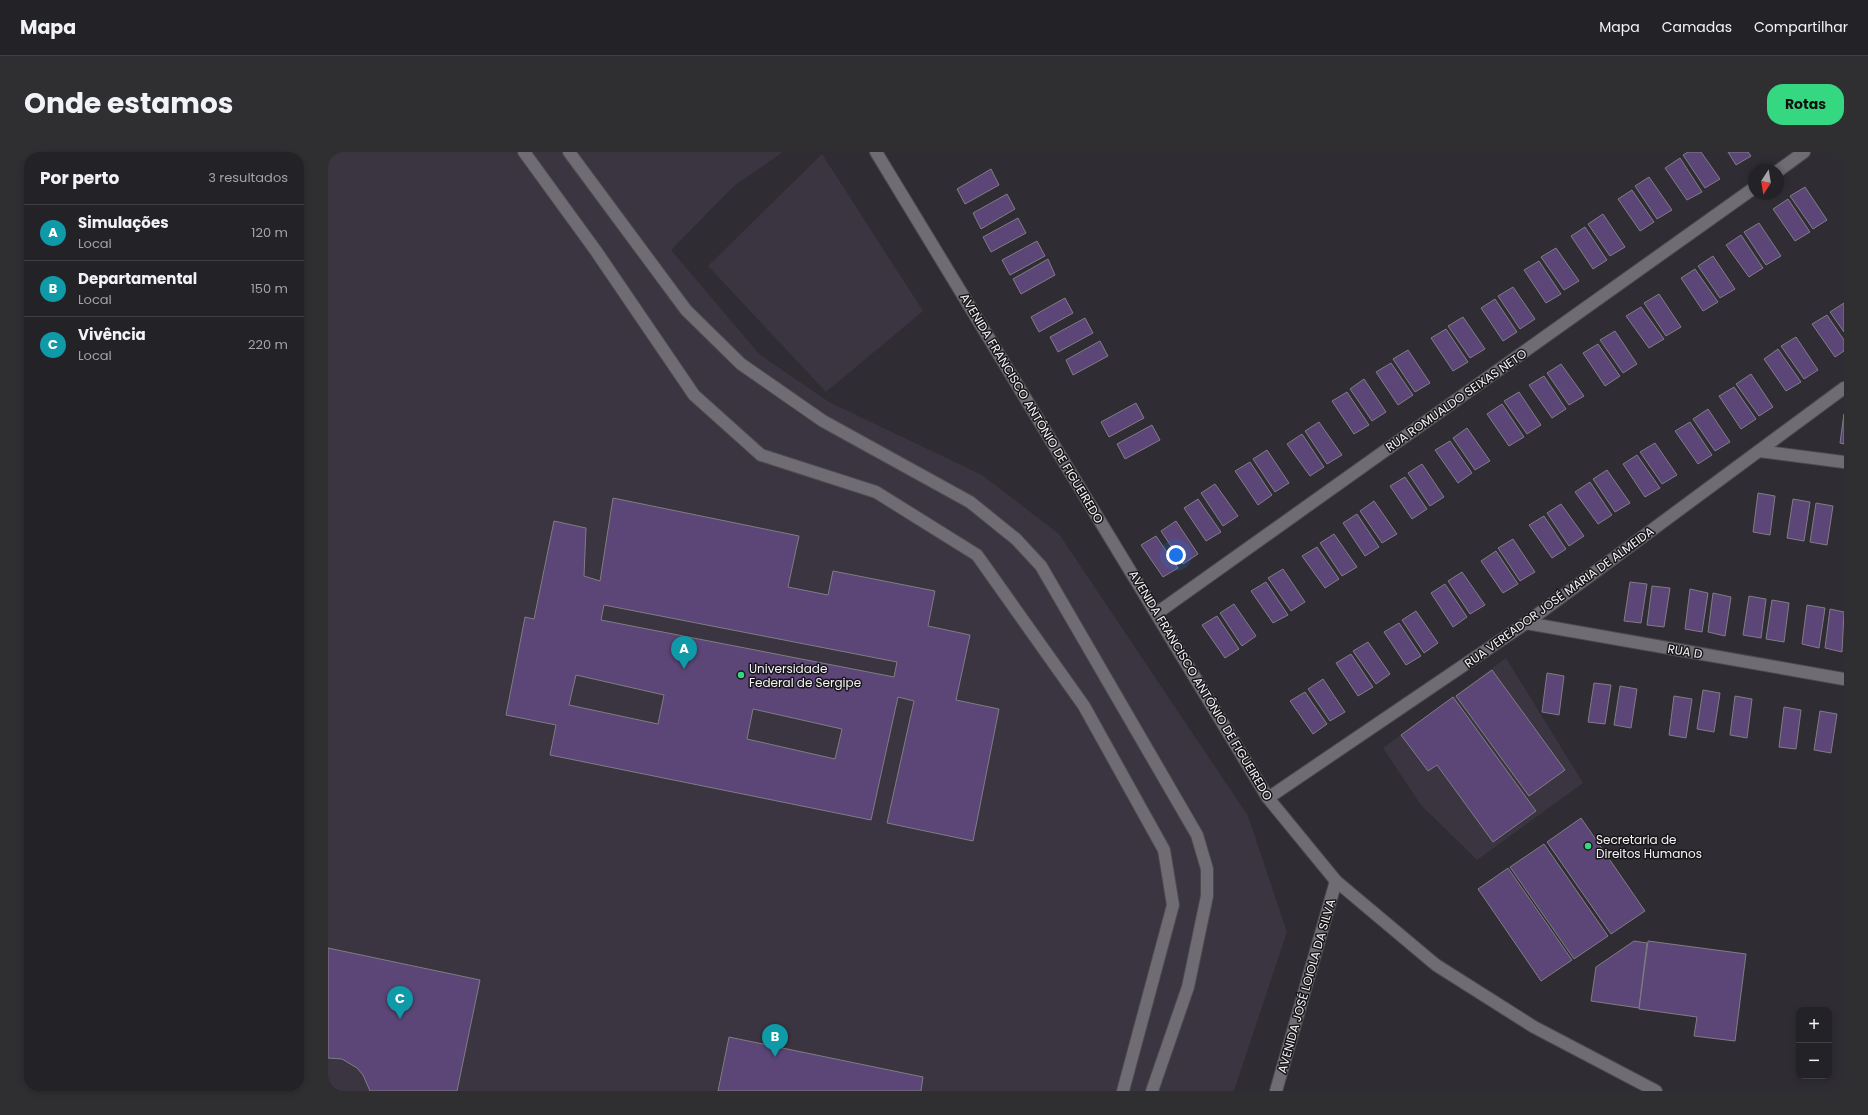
<!DOCTYPE html>
<html lang="pt">
<meta charset="utf-8">
<style>
body{margin:0;font-family:Poppins,sans-serif;background:#2f2f32;color:#f1f3f6}
.controls{position:absolute;right:12px;bottom:12px;display:grid;overflow:hidden;border-radius:8px;box-shadow:0 2px 6px #0003}
.controls button{width:36px;height:36px;display:grid;place-items:center;padding:0;border:0;border-bottom:1px solid #403f43;background:#232226;color:#f1f3f6;font:20px sans-serif}
.compass{position:absolute;left:1420px;top:12px;width:36px;height:36px;border-radius:50%;background:#232226;box-shadow:0 2px 6px #0003;rotate:192deg}
.you{position:absolute;left:848px;top:403px;width:14px;height:14px;margin:-10px;border:3px solid #fff;border-radius:50%;background:#1a73e8;box-shadow:0 0 0 6px #1a73e833}
.badge{display:grid;place-items:center;width:26px;height:26px;border-radius:50%;background:#35d881;color:#fff;font-size:13px;font-weight:700}
.pin{position:absolute;translate:-50% -33px;filter:drop-shadow(0 1px 2px #0008)}
.pin::after{content:'';position:absolute;top:21px;width:14px;height:12px;background:inherit;clip-path:polygon(0 0,100% 0,50% 100%)}
.list{margin:0;padding:0;list-style:none}
h2{display:flex;justify-content:space-between;align-items:center;height:52px;margin:0;padding:0 16px;font-size:17px}
h2 small{font-size:13px;font-weight:400;color:#a3a4a7}
.list li{display:grid;grid-template-columns:26px 1fr auto;gap:12px;align-items:center;box-sizing:border-box;height:56px;padding:0 16px;border-top:1px solid #403f43}
.list b{display:block;font-size:15px;white-space:nowrap}
.list p{margin:0;font-size:13px;white-space:nowrap;color:#a3a4a7}
.list em{font-size:13px;font-style:normal;color:#a3a4a7}
.map{position:relative;flex:none;width:1516px;height:939px;overflow:hidden;border-radius:16px}
header{display:flex;align-items:center;gap:24px;box-sizing:border-box;height:56px;padding:0 20px;background:#232226;border-bottom:1px solid #403f43}
header strong{font-size:19px}
nav{display:flex;gap:22px;margin-inline-start:auto;font-size:14px}
.intro{display:flex;align-items:center;justify-content:space-between;box-sizing:border-box;height:96px;padding:0 24px}
h1{margin:0;font-size:28px}
.button{padding:10px 18px;border-radius:16px;background:#35d881;color:#111;font-size:14px;font-weight:700}
main{display:flex;gap:24px;padding:0 24px}
aside{flex:1;background:#232226;border-radius:16px;box-shadow:0 2px 6px #0003}
.map>svg:first-child{display:block}
</style>
<header>
<strong>Mapa</strong>
<nav><a>Mapa</a><a>Camadas</a><a>Compartilhar</a></nav>
</header>
<div class="intro"><h1>Onde estamos</h1><a class="button">Rotas</a></div>
<main>
<aside>
<h2>Por perto<small>3 resultados</small></h2>
<ul class="list">
<li><span class="badge" style="background:#0f9aa8">A</span><div><b>Simulações</b><p>Local</p></div><em>120 m</em></li>
<li><span class="badge" style="background:#0f9aa8">B</span><div><b>Departamental</b><p>Local</p></div><em>150 m</em></li>
<li><span class="badge" style="background:#0f9aa8">C</span><div><b>Vivência</b><p>Local</p></div><em>220 m</em></li>
</ul>
</aside>
<div class="map">
<svg width="1516" height="939" viewBox="0 0 1516 939">
<rect width="100%" height="100%" fill="#2f2d33"/>
<g fill="#3a3540">
<path d="M0 0H455L406 34 343 98 432 203 501 250 654 323 731 382 920 664 959 780 906 939H0Z"/>
<path d="M494 2 595 159 498 240 380 114Z"/>
<path d="M1178 506 1255 631 1149 708 1093 653 1055 596Z"/>
</g>
<g fill="#5c4677" stroke="#7f7d83" fill-rule="evenodd">
<path d="M1360 0H1373L1392 27 1377 36 1355 3Z"/>
<path d="M1400 0H1420L1423 4 1408 13Z"/>
<path d="M1352 6 1374 40 1359 48 1337 16Z"/>
<path d="M663 17 671 33 637 52 629 37Z"/>
<path d="M1321 25 1344 58 1329 67 1307 34Z"/>
<path d="M1477 35 1499 68 1485 77 1462 44Z"/>
<path d="M1304 38 1326 70 1312 79 1290 47Z"/>
<path d="M679 42 687 57 653 77 645 61Z"/>
<path d="M1460 47 1482 80 1467 89 1445 57Z"/>
<path d="M1275 62 1297 95 1282 104 1260 72Z"/>
<path d="M690 66 698 81 663 100 655 85Z"/>
<path d="M1431 71 1453 104 1438 113 1416 80Z"/>
<path d="M1257 75 1279 108 1265 117 1243 84Z"/>
<path d="M1413 83 1435 116 1421 125 1398 93Z"/>
<path d="M709 89 717 104 682 123 674 108Z"/>
<path d="M1228 96 1251 129 1236 138 1213 105Z"/>
<path d="M1385 104 1407 137 1392 146 1370 114Z"/>
<path d="M720 107 727 123 693 142 685 127Z"/>
<path d="M1211 109 1233 142 1218 151 1196 118Z"/>
<path d="M1367 117 1390 150 1375 159 1353 126Z"/>
<path d="M1185 135 1207 167 1192 177 1170 144Z"/>
<path d="M1331 142 1353 175 1338 184 1316 151Z"/>
<path d="M737 146 745 161 711 180 703 165Z"/>
<path d="M1167 147 1189 180 1175 189 1153 156Z"/>
<path d="M1516 151V180L1502 160Z"/>
<path d="M1313 155 1336 187 1321 196 1298 164Z"/>
<path d="M1499 163 1516 188V199L1507 205 1484 172Z"/>
<path d="M1135 165 1157 197 1142 206 1120 174Z"/>
<path d="M757 166 765 181 730 200 722 185Z"/>
<path d="M1118 177 1140 210 1125 219 1103 186Z"/>
<path d="M1287 179 1309 212 1295 221 1272 188Z"/>
<path d="M1468 185 1490 218 1476 227 1453 194Z"/>
<path d="M772 189 780 204 745 223 738 208Z"/>
<path d="M1270 192 1292 224 1277 234 1255 201Z"/>
<path d="M1450 197 1473 230 1458 239 1436 207Z"/>
<path d="M1080 198 1102 231 1087 240 1065 207Z"/>
<path d="M1063 211 1085 243 1070 253 1048 220Z"/>
<path d="M1233 212 1256 244 1241 253 1219 221Z"/>
<path d="M1423 222 1445 255 1431 264 1408 232Z"/>
<path d="M1216 224 1238 257 1224 266 1201 233Z"/>
<path d="M1036 227 1058 260 1044 269 1022 237Z"/>
<path d="M1406 235 1428 267 1413 277 1391 244Z"/>
<path d="M1019 240 1041 273 1026 282 1004 249Z"/>
<path d="M1191 240 1213 273 1199 282 1176 249Z"/>
<path d="M808 251 816 266 781 285 773 270Z"/>
<path d="M1174 252 1196 285 1181 294 1159 262Z"/>
<path d="M1380 257 1402 290 1387 299 1365 267Z"/>
<path d="M1516 262V292L1512 291Z"/>
<path d="M991 270 1014 303 999 312 977 279Z"/>
<path d="M1362 270 1384 303 1370 312 1347 279Z"/>
<path d="M824 273 832 288 797 307 789 292Z"/>
<path d="M1139 276 1162 309 1147 318 1125 286Z"/>
<path d="M974 282 996 315 982 324 959 292Z"/>
<path d="M1122 289 1144 321 1130 331 1107 298Z"/>
<path d="M1327 291 1349 323 1334 332 1312 300Z"/>
<path d="M939 298 961 331 947 340 925 307Z"/>
<path d="M1309 303 1332 336 1317 345 1295 312Z"/>
<path d="M922 310 944 343 930 353 907 319Z"/>
<path d="M1094 312 1116 345 1102 354 1080 321Z"/>
<path d="M1279 318 1302 351 1287 360 1265 327Z"/>
<path d="M1077 325 1099 357 1084 367 1062 334Z"/>
<path d="M1262 330 1284 363 1270 372 1247 340Z"/>
<path d="M887 332 910 364 895 374 873 341Z"/>
<path d="M1430 341 1447 344 1442 383 1425 380Z"/>
<path d="M285 346 471 384 460 435 500 443 505 419 607 439 600 474 642 483 628 548 671 557 645 689 559 671 586 549 570 545 543 668 222 603 228 573 178 563 197 465 206 467 226 369 258 376 256 424 272 429ZM276 453 569 510 566 525 273 468ZM248 523 336 543 330 572 241 553ZM425 557 514 577 507 607 419 587Z"/>
<path d="M870 347 893 380 878 389 856 356Z"/>
<path d="M1465 347 1482 350 1476 389 1459 386Z"/>
<path d="M1046 349 1069 382 1054 391 1032 359Z"/>
<path d="M1488 351 1505 354 1499 393 1482 390Z"/>
<path d="M1233 352 1256 384 1241 394 1219 361Z"/>
<path d="M1029 362 1051 395 1037 404 1015 371Z"/>
<path d="M1216 364 1238 397 1224 406 1201 373Z"/>
<path d="M848 369 870 402 855 412 833 379Z"/>
<path d="M1006 382 1029 415 1014 424 992 391Z"/>
<path d="M828 384 850 416 835 425 813 393Z"/>
<path d="M1185 387 1207 420 1192 429 1170 396Z"/>
<path d="M989 395 1011 427 997 436 974 404Z"/>
<path d="M1168 399 1190 432 1175 441 1153 409Z"/>
<path d="M955 417 977 450 963 459 940 426Z"/>
<path d="M1134 420 1157 453 1142 462 1120 429Z"/>
<path d="M938 430 960 463 945 471 923 439Z"/>
<path d="M1302 430 1319 432 1313 471 1296 469Z"/>
<path d="M1117 432 1139 465 1125 475 1103 441Z"/>
<path d="M1324 434 1342 436 1336 475 1319 473Z"/>
<path d="M1362 437 1380 441 1374 480 1357 477Z"/>
<path d="M1385 441 1403 445 1397 484 1380 480Z"/>
<path d="M1421 444 1438 447 1433 486 1415 483Z"/>
<path d="M1444 448 1461 451 1456 490 1438 487Z"/>
<path d="M906 452 928 484 914 494 892 461Z"/>
<path d="M1479 453 1497 456 1491 496 1474 492Z"/>
<path d="M1502 457 1516 460 1514 500 1497 496Z"/>
<path d="M1088 459 1110 491 1096 501 1074 468Z"/>
<path d="M889 464 911 497 897 506 874 473Z"/>
<path d="M1071 471 1093 504 1078 513 1056 480Z"/>
<path d="M1040 490 1062 522 1048 532 1025 499Z"/>
<path d="M1023 502 1045 535 1030 544 1008 511Z"/>
<path d="M1164 518 1237 618 1201 644 1128 544Z"/>
<path d="M1219 521 1236 524 1231 563 1214 560Z"/>
<path d="M995 527 1017 560 1002 569 980 537Z"/>
<path d="M1266 531 1283 533 1277 572 1260 570Z"/>
<path d="M1292 534 1309 537 1303 576 1286 573Z"/>
<path d="M1375 538 1392 541 1386 580 1369 577Z"/>
<path d="M977 540 999 572 985 582 962 549Z"/>
<path d="M1346 544 1364 547 1358 586 1341 583Z"/>
<path d="M1407 544 1424 547 1419 586 1402 583Z"/>
<path d="M1125 545 1208 659 1165 690 1109 613 1100 619 1073 583Z"/>
<path d="M1456 555 1473 558 1468 597 1451 595Z"/>
<path d="M1492 559 1509 562 1503 601 1486 598Z"/>
<path d="M1253 666 1317 759 1283 782 1219 690Z"/>
<path d="M1216 692 1280 784 1246 807 1182 715Z"/>
<path d="M1180 716 1244 808 1213 829 1150 737Z"/>
<path d="M1306 789 1319 791 1311 856 1263 849 1268 815Z"/>
<path d="M1320 789 1418 802 1407 889 1366 884 1369 865 1311 857Z"/>
<path d="M0 796 152 828 129 939H42L35 923 29 916 14 907 0 906Z"/>
<path d="M401 885 595 925 593 939H390Z"/>
</g>
<g fill="none" stroke-linecap="round" stroke-linejoin="round">
<defs>
<g id="service">
<path d="M196 0 268 99 366 243 433 303 548 340 649 403 756 554 836 698 845 753 795 939"/>
<path d="M241 0 358 158 413 212 495 269 642 350 688 387 713 414 869 683 879 717V744L860 835 824 939"/>
</g>
<g id="minor">
<path d="M1450 19 1476 0"/>
<path d="M1431 299 1516 310"/>
<path d="M829 461 1426 36"/>
<path d="M1198 471 1516 527"/>
<path d="M940 646 1198 471 1516 236"/>
</g>
<g id="tertiary">
<path d="M548 0 940 646 1008 729 1108 813 1206 875 1328 939"/>
<path d="M948 939 1008 729"/>
</g>
</defs>
<use href="#service" stroke="#4c4a4f" stroke-width="14"/>
<use href="#minor" stroke="#4c4a4f" stroke-width="14"/>
<use href="#tertiary" stroke="#4c4a4f" stroke-width="14"/>
<use href="#service" stroke="#6f6d73" stroke-width="12"/>
<use href="#minor" stroke="#6f6d73" stroke-width="12"/>
<use href="#tertiary" stroke="#6f6d73" stroke-width="12"/>
</g>
<g fill="#35d881" stroke="#171618" stroke-width="1.5">
<circle cx="413" cy="523" r="4"/>
<circle cx="1260" cy="694" r="4"/>
</g>
<g text-anchor="middle" dominant-baseline="central" stroke-width="3" stroke-linejoin="round" paint-order="stroke">
<g font-size="12" fill="#f5f3f7" stroke="#171618">
<text transform="translate(1128 248) rotate(-35)">RUA ROMUALDO SEIXAS NETO</text>
<text transform="translate(704 256) rotate(59)">AVENIDA FRANCISCO ANTÔNIO DE FIGUEIREDO</text>
<text transform="translate(1231 445) rotate(-36)">RUA VEREADOR JOSÉ MARIA DE ALMEIDA</text>
<text transform="translate(1357 499) rotate(10)">RUA D</text>
<text transform="translate(873 533) rotate(59)">AVENIDA FRANCISCO ANTÔNIO DE FIGUEIREDO</text>
<text transform="translate(978 834) rotate(-74)">AVENIDA JOSÉ LOIOLA DA SILVA</text>
</g>
<g font-size="12" fill="#f5f3f7" stroke="#171618" text-anchor="start">
<text x="421" y="516">Universidade<tspan x="421" dy="14">Federal de Sergipe</tspan></text>
<text x="1268" y="687">Secretaria de<tspan x="1268" dy="14">Direitos Humanos</tspan></text>
</g>
</g>
</svg>
<div class="controls">
<button>+</button>
<button>−</button>
</div>
<svg class="compass" viewBox="-18 -18 36 36"><path d="M0-13l5 13h-10z" fill="#e53935"/><path d="M0 13l5-13h-10z" fill="#a3a4a7"/></svg>
<div class="you"></div>
<div class="pin badge" style="left:356px;top:517px;background:#0f9aa8">A</div>
<div class="pin badge" style="left:447px;top:905px;background:#0f9aa8">B</div>
<div class="pin badge" style="left:72px;top:867px;background:#0f9aa8">C</div>
</div>
</main>
